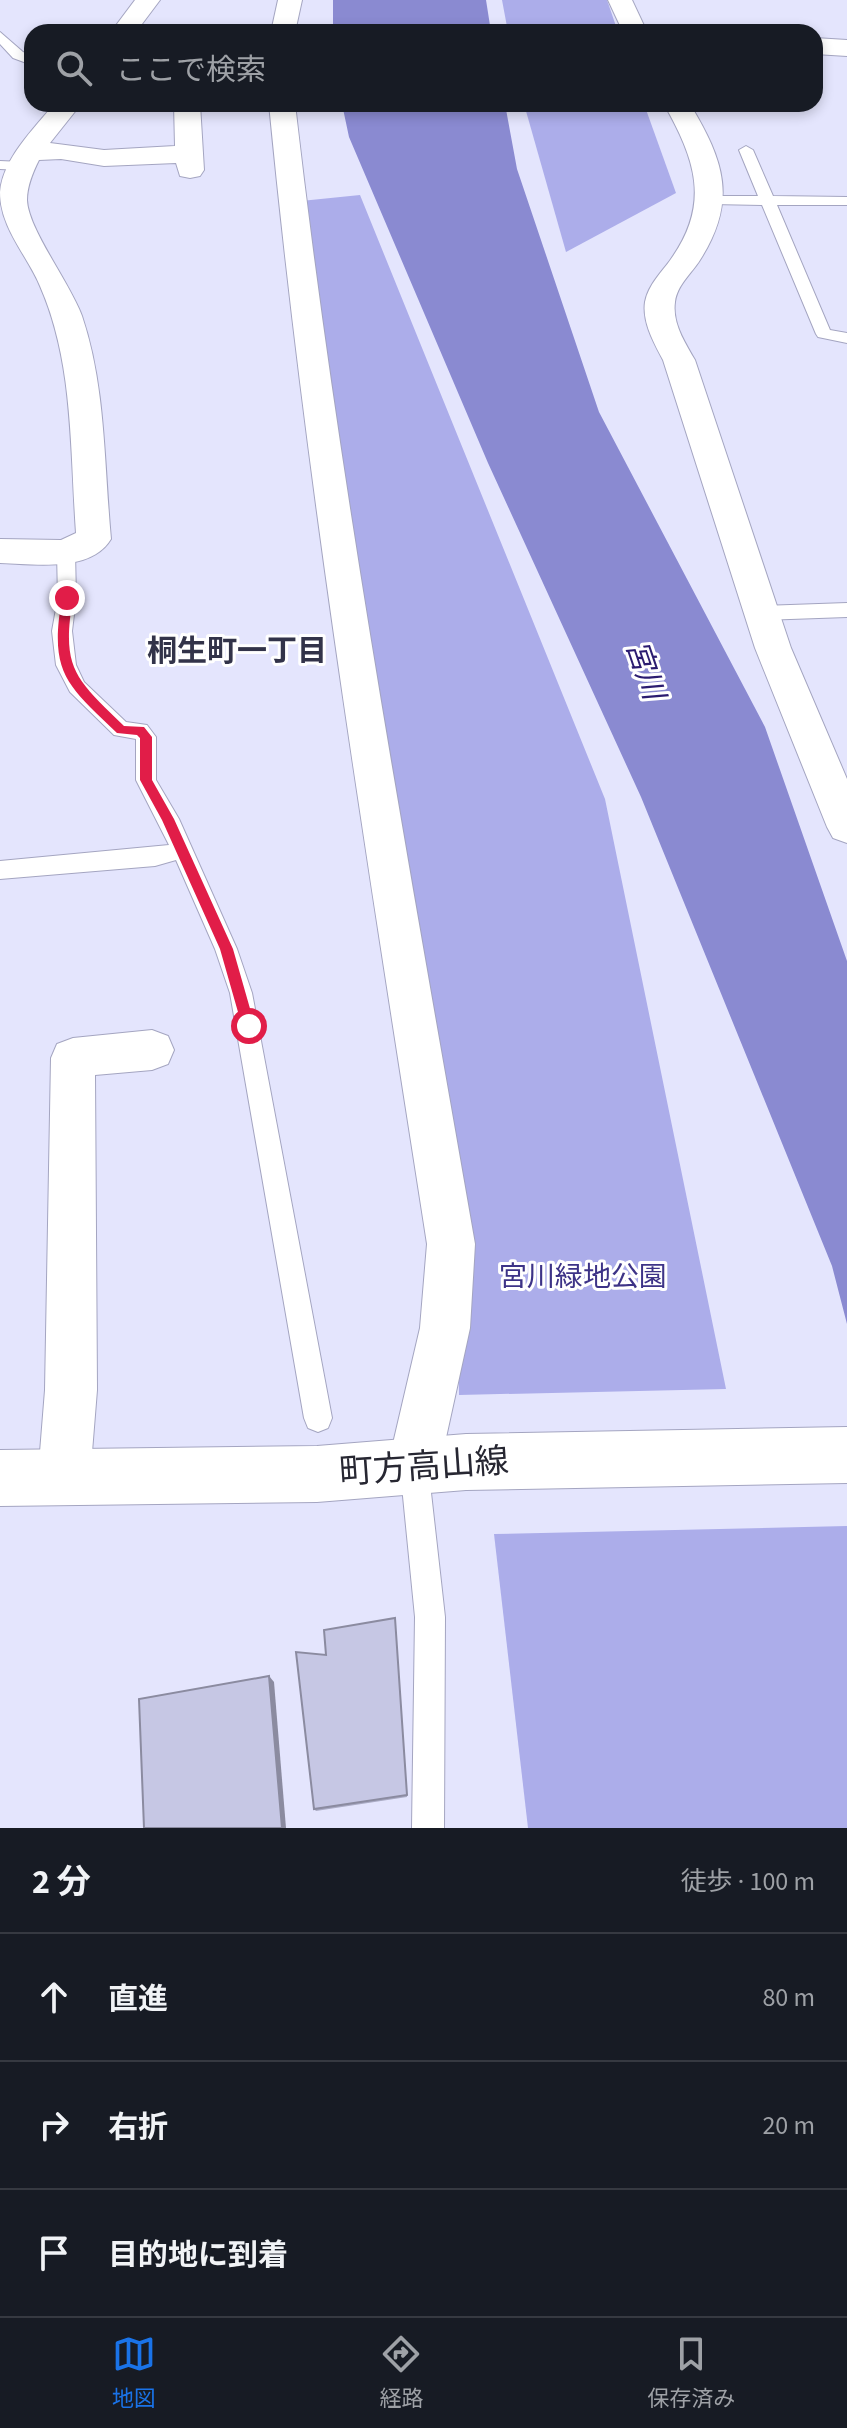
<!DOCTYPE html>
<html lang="ja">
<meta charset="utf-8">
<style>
body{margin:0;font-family:"Source Sans 3","Noto Sans JP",sans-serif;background:#242831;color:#f1f3f6}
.stop{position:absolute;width:24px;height:24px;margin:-18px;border:6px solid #e11d48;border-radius:50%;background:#fff}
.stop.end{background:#e11d48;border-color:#fff;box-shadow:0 2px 8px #0008}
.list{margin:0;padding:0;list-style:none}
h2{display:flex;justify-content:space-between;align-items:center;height:104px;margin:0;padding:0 32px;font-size:34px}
h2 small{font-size:26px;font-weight:400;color:#9ea1a6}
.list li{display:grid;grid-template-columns:52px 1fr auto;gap:24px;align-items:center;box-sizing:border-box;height:128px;padding:0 32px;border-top:2px solid #363941}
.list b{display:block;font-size:30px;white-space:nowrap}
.list em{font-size:26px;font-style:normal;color:#9ea1a6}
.icon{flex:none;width:44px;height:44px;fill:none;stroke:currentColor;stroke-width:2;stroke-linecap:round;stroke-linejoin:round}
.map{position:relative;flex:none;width:847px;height:1828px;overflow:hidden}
.search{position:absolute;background:#171b24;box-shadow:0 4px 12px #0003;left:24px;right:24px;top:24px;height:88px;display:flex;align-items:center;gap:20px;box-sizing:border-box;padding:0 28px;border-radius:24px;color:#9ea1a6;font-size:30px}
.sheet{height:488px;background:#171b24}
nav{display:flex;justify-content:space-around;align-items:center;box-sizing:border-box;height:112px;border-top:2px solid #363941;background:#171b24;font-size:22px;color:#9ea1a6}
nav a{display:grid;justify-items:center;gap:4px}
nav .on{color:#1a73e8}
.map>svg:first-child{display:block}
</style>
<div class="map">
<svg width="847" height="1828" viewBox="0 0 847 1828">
<rect width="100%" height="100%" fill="#e4e5fd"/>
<g fill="#acadea">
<path d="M502 0H607L618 32H508Z"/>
<path d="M524 104H644L676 193 566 252Z"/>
<path d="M360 195 605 799 726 1389 459 1395 458 1313 301 201Z"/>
<path d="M847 1526V1828H528L494 1534Z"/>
</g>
<g fill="#8a8ad1">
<path d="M333 0H486L491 32H333Z"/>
<path d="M342 104H505L517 169 599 412 765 727 847 961V1324L832 1266 641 797 488 463 349 137Z"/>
</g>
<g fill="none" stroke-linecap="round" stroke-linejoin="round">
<defs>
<g id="lane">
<path d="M0 32 23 52 32 56V65L13 58 0 44Z"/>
<path d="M746 146 753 150 773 196 847 197V205H777L830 330 847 333V343L818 337 816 334 762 205 712 204 705 200 712 196H758L739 150Z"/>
<path d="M0 161 22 162 29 166 22 170 0 169Z"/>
<path d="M66 546 75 552 76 598 72 631 76 665 84 682 126 722 147 725 156 737V780L179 819 237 949 252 993 332 1418 328 1428 318 1432 308 1428 304 1418 230 993 215 949 176 860 155 866 0 879V861L169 845 136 780V739L114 735 70 692 56 665 52 631 58 598 57 552Z"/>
<path d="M847 603V617L762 620 753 613 762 606Z"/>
<path d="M414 1452 424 1456 428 1466 445 1617 444 1828H412L415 1617 400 1466 404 1456Z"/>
</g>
<g id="street">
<path d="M135 0H160L136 32H111Z"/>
<path d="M278 0H302L295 32H271Z"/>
<path d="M608 0H632L647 32H623Z"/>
<path d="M815 38 847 40V56L815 54Z"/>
<path d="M54 104H81L50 143 104 150 175 146 174 104H200L204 170 200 176 190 178 180 176 176 163 104 166 61 159 39 160C33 172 27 186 27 200 28 229 70 283 82 316 106 387 104 465 111 539 91 573 34 564 0 563V539L61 540 76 533C70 451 74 363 40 286 27 255 0 228 0 192 3 158 34 129 54 104Z"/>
<path d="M269 104H295C339 487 409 865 475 1244L470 1328 440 1465 433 1484 414 1491 395 1484 388 1465 420 1328 427 1244C368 865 306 486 269 104Z"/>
<path d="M664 104H690C724 161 738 200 700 260 692 273 677 285 675 302 672 323 685 343 695 360L791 648 847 779V843L833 838 827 827 755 648 663 360C654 343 642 322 645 302 648 285 662 272 671 259 711 203 695 159 664 104Z"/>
<path d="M152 1030 168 1036 174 1050 168 1064 152 1070 95 1075 97 1390 90 1477 83 1496 64 1503 45 1496 38 1477 45 1390 51 1058 57 1044 73 1038Z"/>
</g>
<path id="secondary" d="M847 1427V1483L466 1490 317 1502 0 1506V1450L317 1446 466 1434Z"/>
</defs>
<use href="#lane" stroke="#a4a5c1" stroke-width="2"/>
<use href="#street" stroke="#a4a5c1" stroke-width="2"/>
<use href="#secondary" stroke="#a4a5c1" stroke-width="2"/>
<use href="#lane" fill="#fff" fill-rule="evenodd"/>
<use href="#street" fill="#fff" fill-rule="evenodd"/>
<use href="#secondary" fill="#fff" fill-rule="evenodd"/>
</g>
<path fill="#aaabc4" d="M395 1618 407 1797 316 1811 314 1809Z"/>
<path fill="#8b8ba0" d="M269 1676 274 1682 286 1828H282Z"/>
<g fill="#c6c7e4" stroke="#8b8ba0" stroke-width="2">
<path d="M395 1618 407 1795 314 1809 296 1652 326 1655 324 1630Z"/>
<path d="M269 1676 282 1828H144L139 1699Z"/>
</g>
<path fill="#e11d48" d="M67 594 73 598C61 669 75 678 124 726L144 727 152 737V780L174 819 233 949 255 1026 253 1031 249 1032 242 1026 220 949 162 820 140 780V738L137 735 117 733C66 684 49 673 62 598Z"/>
<g text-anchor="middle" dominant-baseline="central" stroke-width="6" stroke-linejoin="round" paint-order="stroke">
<g font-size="28" fill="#3d3387" stroke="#fff">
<text x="583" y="1277">宮川緑地公園</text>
</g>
<g font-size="30" font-weight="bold" fill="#323349" stroke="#fff">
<text x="237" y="651">桐生町一丁目</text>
</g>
<g font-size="30" font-style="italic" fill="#2b1c70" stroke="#fff">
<text transform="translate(645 670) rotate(71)">宮川</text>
</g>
<g font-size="34" fill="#272732" stroke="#fff">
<text transform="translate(424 1467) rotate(-4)">町方高山線</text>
</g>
</g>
</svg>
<div class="stop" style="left:249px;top:1026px"></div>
<div class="stop end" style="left:67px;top:598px"></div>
<div class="search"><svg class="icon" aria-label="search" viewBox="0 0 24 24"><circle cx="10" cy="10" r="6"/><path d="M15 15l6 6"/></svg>ここで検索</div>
</div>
<section class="sheet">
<h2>2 分<small>徒歩 · 100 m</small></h2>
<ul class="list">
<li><svg class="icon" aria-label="ahead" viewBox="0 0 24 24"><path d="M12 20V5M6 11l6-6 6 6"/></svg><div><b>直進</b></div><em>80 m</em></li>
<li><svg class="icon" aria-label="right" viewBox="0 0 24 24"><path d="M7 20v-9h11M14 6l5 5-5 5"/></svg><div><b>右折</b></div><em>20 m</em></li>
<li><svg class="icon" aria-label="arrive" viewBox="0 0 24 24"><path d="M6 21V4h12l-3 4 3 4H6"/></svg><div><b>目的地に到着</b></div></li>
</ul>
</section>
<nav>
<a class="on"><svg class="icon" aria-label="map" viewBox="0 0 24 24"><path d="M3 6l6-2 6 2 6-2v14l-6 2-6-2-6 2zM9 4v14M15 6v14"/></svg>地図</a>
<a><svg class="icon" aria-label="directions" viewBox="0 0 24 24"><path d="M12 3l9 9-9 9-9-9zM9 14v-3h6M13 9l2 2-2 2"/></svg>経路</a>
<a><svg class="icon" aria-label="saved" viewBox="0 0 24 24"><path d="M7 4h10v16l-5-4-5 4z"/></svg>保存済み</a>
</nav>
